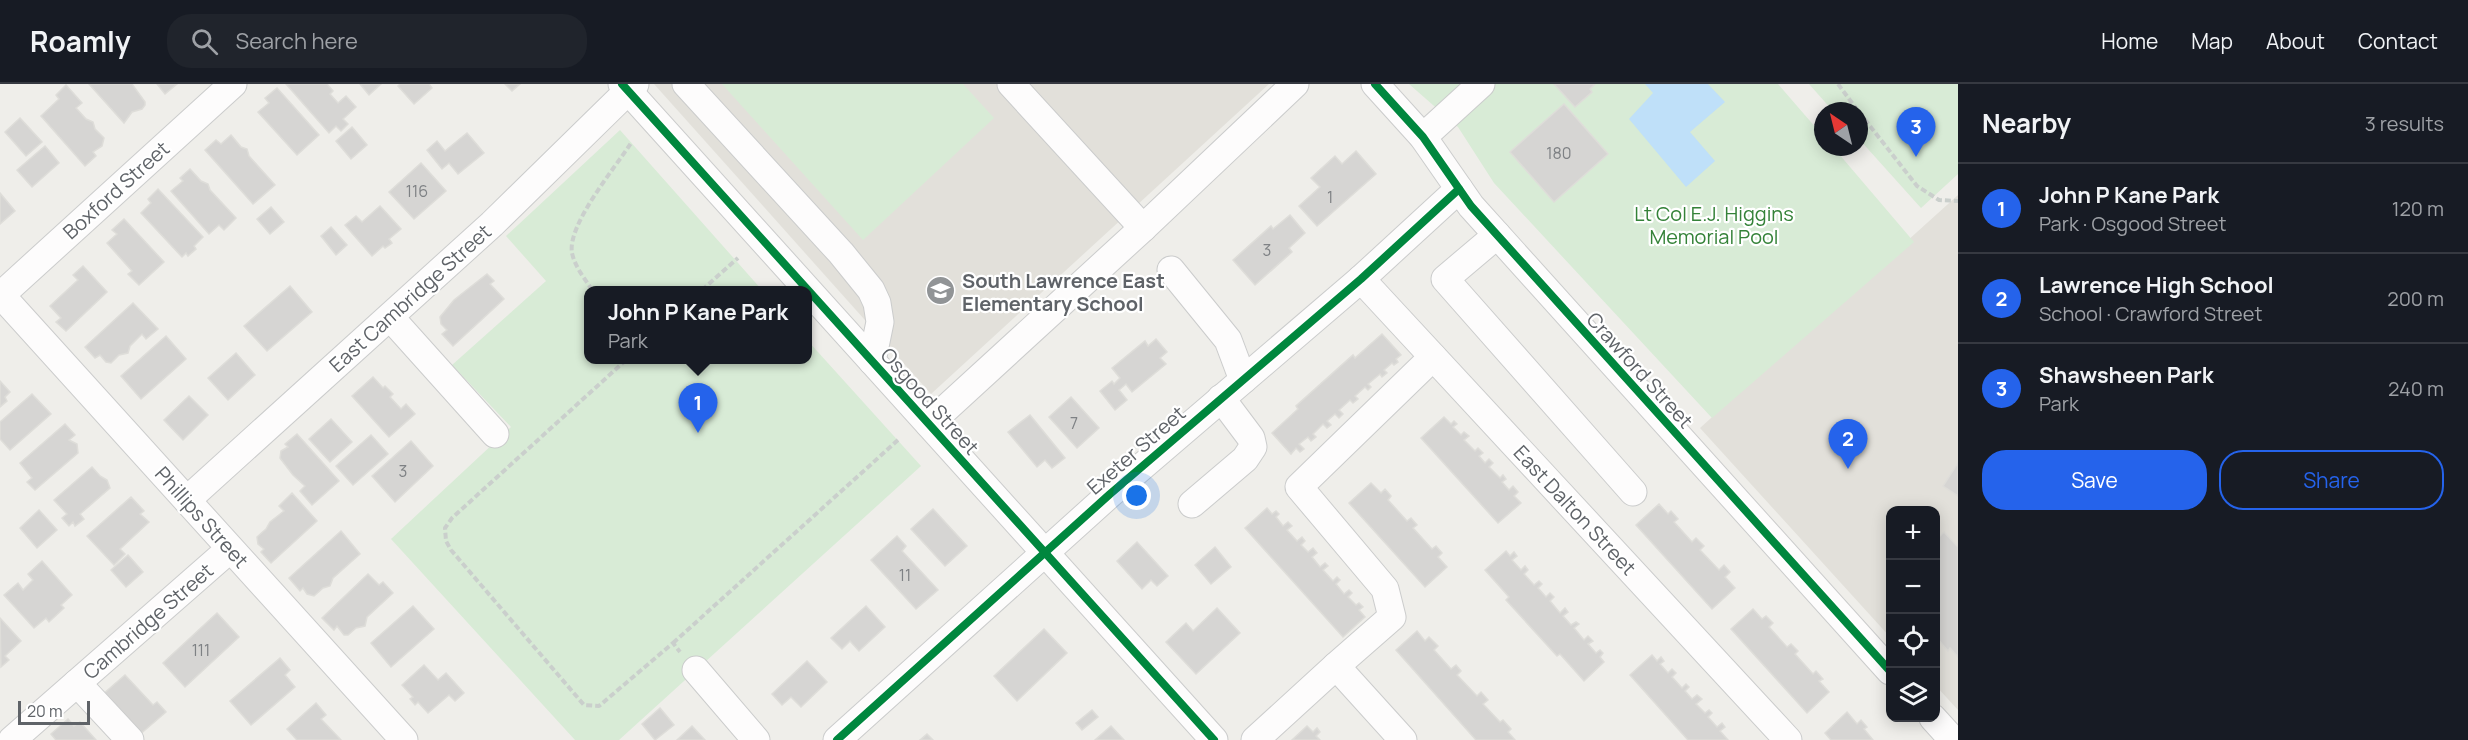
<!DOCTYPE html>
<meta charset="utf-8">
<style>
body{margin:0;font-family:Manrope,sans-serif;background:#20242c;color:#f1f3f6}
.controls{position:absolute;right:18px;bottom:18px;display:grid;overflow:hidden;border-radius:12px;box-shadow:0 3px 15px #0003}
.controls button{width:54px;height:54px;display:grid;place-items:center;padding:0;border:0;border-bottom:2px solid #363941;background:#171b24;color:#f1f3f6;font:30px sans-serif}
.compass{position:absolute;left:1814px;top:18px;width:54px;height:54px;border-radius:50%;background:#171b24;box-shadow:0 3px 15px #0003;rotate:325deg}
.scale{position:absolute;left:18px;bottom:15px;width:72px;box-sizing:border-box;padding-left:6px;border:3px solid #5f6368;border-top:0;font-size:16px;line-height:21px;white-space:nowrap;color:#5f6368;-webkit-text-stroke:4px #fff;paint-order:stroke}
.you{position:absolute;left:1137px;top:412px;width:21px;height:21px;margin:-15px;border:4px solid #fff;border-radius:50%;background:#1a73e8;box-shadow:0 0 0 9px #1a73e833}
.badge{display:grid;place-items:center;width:39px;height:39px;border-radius:50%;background:#2563eb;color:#fff;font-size:20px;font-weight:700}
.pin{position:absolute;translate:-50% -50px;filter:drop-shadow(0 2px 3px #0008)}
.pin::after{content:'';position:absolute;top:32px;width:21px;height:18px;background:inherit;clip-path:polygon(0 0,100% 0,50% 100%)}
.popup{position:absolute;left:584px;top:202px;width:228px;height:78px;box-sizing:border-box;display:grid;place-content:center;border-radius:12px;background:#171b24;filter:drop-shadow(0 2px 4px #0005);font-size:20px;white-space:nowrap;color:#9ea1a6}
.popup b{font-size:22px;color:#f1f3f6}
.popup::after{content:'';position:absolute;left:50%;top:100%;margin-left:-12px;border:12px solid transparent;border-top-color:#171b24}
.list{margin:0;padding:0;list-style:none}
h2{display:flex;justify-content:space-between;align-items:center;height:78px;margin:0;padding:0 24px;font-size:26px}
h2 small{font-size:20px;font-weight:400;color:#9ea1a6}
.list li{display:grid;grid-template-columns:39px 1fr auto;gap:18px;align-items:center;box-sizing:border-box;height:90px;padding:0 24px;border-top:2px solid #363941}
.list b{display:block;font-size:22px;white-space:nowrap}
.list p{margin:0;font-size:20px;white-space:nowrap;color:#9ea1a6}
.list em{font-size:20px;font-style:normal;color:#9ea1a6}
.actions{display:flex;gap:12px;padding:18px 24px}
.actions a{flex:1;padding:14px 0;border:2px solid #2563eb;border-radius:24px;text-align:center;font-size:21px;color:#2563eb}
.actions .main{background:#2563eb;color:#fff}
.icon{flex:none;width:33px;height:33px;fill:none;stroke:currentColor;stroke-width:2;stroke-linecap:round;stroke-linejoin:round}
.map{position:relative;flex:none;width:1958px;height:656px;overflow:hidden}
header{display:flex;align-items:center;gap:36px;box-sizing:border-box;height:84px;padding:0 30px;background:#171b24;border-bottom:2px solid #363941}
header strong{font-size:28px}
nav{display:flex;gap:33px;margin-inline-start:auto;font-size:21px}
.search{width:420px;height:54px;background:#20242c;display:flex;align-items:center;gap:15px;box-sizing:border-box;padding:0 21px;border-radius:24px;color:#9ea1a6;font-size:22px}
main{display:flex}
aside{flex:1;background:#171b24}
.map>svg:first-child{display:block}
</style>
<header>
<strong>Roamly</strong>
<div class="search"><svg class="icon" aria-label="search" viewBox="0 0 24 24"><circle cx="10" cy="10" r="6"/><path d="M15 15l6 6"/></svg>Search here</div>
<nav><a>Home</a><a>Map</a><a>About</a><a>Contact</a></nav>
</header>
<main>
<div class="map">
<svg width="1958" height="656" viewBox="0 0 1958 656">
<rect width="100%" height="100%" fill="#efeeea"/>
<g fill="#e2e0da">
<path d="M654 0H1269L931 310Z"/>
<path d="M1958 111V626L1936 602V426H1890V553L1700 344Z"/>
</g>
<g fill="#d8ebd6">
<path d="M722 0H963L994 34 863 156Z"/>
<path d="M1409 0H1778L1823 52V63H1833L1914 158 1712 334 1494 99 1458 43Z"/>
<path d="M1809 0H1958V90L1921 124 1859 55V27H1833Z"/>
<path d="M620 46 762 206H588V276H807L808 257 921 382 619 656H575L391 455 511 343 452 281 546 197 506 152Z"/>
</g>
<path fill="#bfe0f9" d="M1645 0H1708L1725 18 1690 48 1715 77 1686 103 1629 35 1653 9Z"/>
<g fill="#d6d5d3" stroke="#deddd9" stroke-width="1.5">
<path d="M89 0H132L145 18V21L142 25 132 28 124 39Z"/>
<path d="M157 0H177L165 10Z"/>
<path d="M286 0H327L333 7 330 10 338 19 346 12 356 23 343 35 348 40 341 47 336 42 329 49Z"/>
<path d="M360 0H381L369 11Z"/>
<path d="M400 0H429L432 4 414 20 398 2Z"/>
<path d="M505 0H520L512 7Z"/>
<path d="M1554 0H1595L1590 5 1592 8 1575 23Z"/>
<path d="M66 1 82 19 76 24 86 35 93 38 95 45 104 54 102 62 93 68 96 72 85 82 41 32 59 15 56 11Z"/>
<path d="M277 4 319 51 297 71 258 28 269 19 265 14Z"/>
<path d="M1564 20 1608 70 1554 118 1510 68Z"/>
<path d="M20 34 42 58 26 72 5 48Z"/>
<path d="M352 43 367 61 351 75 336 57Z"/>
<path d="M467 49 484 69 458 90 449 79 442 85 427 66 437 57 445 67Z"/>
<path d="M231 51 241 63 247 65 249 72 275 101 253 120 205 66 216 56 221 60Z"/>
<path d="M45 62 59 79 32 103 17 86Z"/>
<path d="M1356 67 1376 90 1317 142 1299 122 1320 103 1311 94 1335 72 1342 80Z"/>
<path d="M421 79 446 107 414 135 389 108Z"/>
<path d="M190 85 201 97 208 100 210 106 236 134 224 146 219 141 209 150 171 107 183 97 180 94Z"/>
<path d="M158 105 203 153 194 162 196 165 188 172 186 169 182 173 141 129 151 119 148 115Z"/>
<path d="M0 109 15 127 0 140Z"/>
<path d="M380 122 401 145 389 155 392 159 385 164 383 162 372 172 345 141 356 132 362 138Z"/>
<path d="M271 123 284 138 270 150 257 135Z"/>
<path d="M1290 131 1305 149 1289 164 1292 168 1255 201 1233 176 1271 142 1273 145Z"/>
<path d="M124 135 164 178 139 201 128 190 132 187 107 159 117 150 112 146Z"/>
<path d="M331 143 347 161 336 171 321 152Z"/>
<path d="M83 182 107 208 66 247 56 238 61 234 50 222 78 196 73 191Z"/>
<path d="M487 190 494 197 490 200 504 215 453 262 442 250 447 246 441 240 440 233 454 216Z"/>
<path d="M290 202 312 228 267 267 244 242Z"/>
<path d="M133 219 158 245 146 255 142 250 130 262 128 269 119 271 111 279 106 278 100 271 95 274 85 263Z"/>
<path d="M1382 250 1401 271 1396 275 1398 278 1394 281 1392 279 1384 286 1387 289 1382 293 1380 290 1368 300 1371 303 1368 306 1365 303 1355 312 1358 315 1353 319 1350 316 1339 326 1343 330 1339 334 1335 330 1327 337 1331 341 1327 344 1323 340 1313 350 1316 353 1311 357 1308 353 1299 360 1304 365 1300 368 1296 364 1291 370 1272 349 1298 325 1296 322 1353 271 1355 274Z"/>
<path d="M166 252 186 275 141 315 121 292Z"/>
<path d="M1156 255 1167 268 1160 274 1166 280 1132 308 1126 300 1119 306 1127 316 1115 326 1100 307 1112 297 1114 300 1120 294 1112 284 1145 257 1148 262Z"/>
<path d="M236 269 255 291 228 316 208 294Z"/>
<path d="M373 293 383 304 385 302 393 310 390 313 401 325 406 320 415 330 389 353 352 312Z"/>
<path d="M0 297 10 308 5 313 7 317 0 323Z"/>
<path d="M32 310 51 330 10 366 0 355V338Z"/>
<path d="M189 312 208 331 183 356 164 336Z"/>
<path d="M1071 313 1099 344 1077 364 1049 333Z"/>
<path d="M1030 331 1065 374 1052 384 1045 376 1037 383 1008 348Z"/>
<path d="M1444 333 1451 340 1454 337 1457 340 1453 343 1461 351 1464 348 1469 352 1464 356 1475 367 1478 364 1483 369 1479 372 1485 379 1489 375 1493 379 1489 383 1500 394 1503 391 1506 395 1502 398 1509 406 1513 402 1518 408 1514 412 1521 419 1498 439 1421 354Z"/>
<path d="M331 335 352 358 330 378 309 355Z"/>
<path d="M65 340 75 351 69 356 77 360 78 369 35 406 27 398 32 394 20 379Z"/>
<path d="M297 350 339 397 312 421 300 407 305 402 293 391 280 374 281 367 288 363 285 360Z"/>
<path d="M371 351 388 370 353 401 336 382Z"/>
<path d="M411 357 433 382 395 418 372 392Z"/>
<path d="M1958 379V412L1943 402Z"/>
<path d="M92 383 100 392 107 396 110 404 80 430 84 435 75 442 73 438 69 442 62 434 67 430 54 416Z"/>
<path d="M1371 399 1381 409 1385 405 1391 412 1388 416 1407 437 1411 434 1417 441 1413 444 1432 465 1436 462 1442 469 1438 473 1447 483 1425 503 1349 419Z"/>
<path d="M292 409 317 437 271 479 261 468 264 465 258 460 257 453 266 445 270 438 284 427 279 422Z"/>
<path d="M131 413 144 427 140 430 149 438 120 465 125 470 114 481 87 452Z"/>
<path d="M1659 420 1668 430 1671 427 1678 435 1674 438 1692 458 1696 454 1704 462 1700 466 1719 486 1724 481 1730 488 1725 493 1735 504 1712 525 1636 441Z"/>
<path d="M1267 424 1272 430 1276 427 1279 430 1276 433 1283 442 1288 438 1292 442 1287 446 1297 457 1302 453 1305 457 1301 461 1308 468 1313 464 1317 469 1312 473 1320 483 1325 479 1328 482 1323 486 1333 497 1337 493 1340 496 1336 500 1344 510 1349 506 1352 509 1348 513 1356 521 1359 519 1363 523 1359 526 1365 533 1343 553 1245 444Z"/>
<path d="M933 425 967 462 945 482 911 445Z"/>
<path d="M39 426 57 446 37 464 20 444Z"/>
<path d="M341 447 360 470 333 494 330 502 323 504 314 512 307 510 303 504 300 507 289 494Z"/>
<path d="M1944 448 1958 463V573L1950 564 1948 567 1936 553V456Z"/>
<path d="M897 452 906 462 902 467 938 506 916 525 871 476Z"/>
<path d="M1137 458 1168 492 1157 502 1151 496 1142 505 1117 477Z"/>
<path d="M1215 463 1231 483 1211 500 1195 481Z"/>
<path d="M1506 467 1510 472 1514 468 1517 472 1512 476 1521 486 1525 482 1528 486 1524 490 1534 501 1539 497 1542 500 1538 504 1546 513 1550 509 1554 513 1550 517 1560 529 1565 524 1568 528 1563 532 1571 541 1576 538 1579 540 1574 544 1584 556 1588 552 1593 557 1588 560 1596 569 1600 566 1603 569 1600 573 1604 578 1584 597 1560 570 1557 572 1506 516 1509 513 1485 486Z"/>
<path d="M128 471 143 488 126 503 111 486Z"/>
<path d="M42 477 72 511 61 521 64 524 49 538 46 534 34 544 4 511 18 499 23 506 33 496 28 490Z"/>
<path d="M368 490 379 501 383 498 393 509 367 533 365 542 356 544 348 551H344L337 542 334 546 322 534Z"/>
<path d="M413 522 434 545 391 583 371 559Z"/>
<path d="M866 522 885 543 859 567 850 557 842 565 831 554Z"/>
<path d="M1217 524 1240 549 1196 590 1166 558 1186 539 1193 547Z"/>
<path d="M1753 525 1762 535 1766 532 1773 539 1769 543 1787 563 1791 560 1798 567 1795 570 1813 590 1816 587 1823 595 1819 597 1829 608 1807 629 1731 545Z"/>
<path d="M217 529 239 553 185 603 163 579Z"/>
<path d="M0 534 21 557 5 572 9 576 1 583Z"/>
<path d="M1044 545 1067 569 1017 617 994 592Z"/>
<path d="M1417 547 1425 557 1429 553 1438 562 1434 566 1451 585 1456 581 1461 587 1457 591 1477 612 1481 608 1488 616 1483 620 1500 638 1503 636 1511 645 1508 648 1515 656H1476L1396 566Z"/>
<path d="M1652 571 1657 577 1661 573 1664 577 1660 580 1668 589 1672 585 1676 589 1672 593 1682 604 1686 600 1689 603 1685 607 1692 615 1697 611 1702 615 1696 620 1705 629 1709 626 1712 629 1708 633 1717 643 1722 639 1725 643 1720 647 1728 656H1688L1630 591Z"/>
<path d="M280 574 290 586 285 591 295 603 251 641 230 617Z"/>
<path d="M807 577 827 598 801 623 791 613 782 621 772 610Z"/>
<path d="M424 581 438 596 446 589 464 609 455 617 449 611 428 629 418 618 415 621 410 615 413 613 402 601Z"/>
<path d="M125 591 153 621 157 618 166 628 138 652 102 611Z"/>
<path d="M316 619 326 631 321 635 341 656H297L287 645Z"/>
<path d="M660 624 674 641 655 656 642 640Z"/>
<path d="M1092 626 1098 633 1082 646 1076 639Z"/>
<path d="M1847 628 1857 640 1861 636 1867 643 1864 645 1873 656H1831L1825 649Z"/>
<path d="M68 635 74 642 80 638 96 656H56L51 650Z"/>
<path d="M692 642 705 656H677Z"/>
<path d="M1111 642 1124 656H1095Z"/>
<path d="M1307 642 1313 648 1317 644 1320 648 1316 652 1320 656H1292Z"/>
<path d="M927 650 933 656H920Z"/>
</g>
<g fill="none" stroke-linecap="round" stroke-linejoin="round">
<defs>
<g id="minor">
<path d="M622 0 1214 656"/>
<path d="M686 0 841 169 871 206 877 219 880 238 872 277"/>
<path d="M1011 0 1143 144"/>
<path d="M1375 0 1423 53 1471 122 1890 587"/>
<path d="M1423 53 1481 0"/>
<path d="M1497 151 1445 195 1633 408"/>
<path d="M1171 186 1228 256 1243 296"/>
<path d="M1361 195 1788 656"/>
<path d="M0 210 404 656"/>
<path d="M0 212 233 0"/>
<path d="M390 233 495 350"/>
<path d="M929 340 1143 144 1295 0"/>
<path d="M187 416 492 140 635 0"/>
<path d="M1192 420 1245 375 1253 363 1251 354 1221 314"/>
<path d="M696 586 756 656"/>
<path d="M77 599 130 656"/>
<path d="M1933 634 1953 656"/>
<path d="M12 656 230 465"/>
<path d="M837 656 1110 410 1361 195 1459 105"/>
<path d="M1255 656 1336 582"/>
<path d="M1403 656 1336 582 1392 533 1385 505 1299 403 1433 273"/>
</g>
</defs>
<use href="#minor" stroke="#cbcccc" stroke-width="29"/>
<g stroke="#cacfcc" stroke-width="4" stroke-dasharray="6 3" stroke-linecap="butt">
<path d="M1838 0 1858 27"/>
<path d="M1859 28 1917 102 1939 116 1958 117"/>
<path d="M592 206C585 195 575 183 572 169 567 141 615 84 631 59"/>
<path d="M702 206 738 174"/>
<path d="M626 276 452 434 445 444 446 457 451 466 584 621 599 622 673 559 680 568"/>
<path d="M673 559 898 356"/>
</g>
<use href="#minor" stroke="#fdfcfc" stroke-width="27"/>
<defs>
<g id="cycleway">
<path d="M622 0 1214 656"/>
<path d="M1375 0 1423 53 1471 122 1890 587"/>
<path d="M837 656 1110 410 1361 195 1459 105"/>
</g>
</defs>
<use href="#cycleway" stroke="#fff" stroke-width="11"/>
<use href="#cycleway" stroke="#00873e" stroke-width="8"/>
</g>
<defs>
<symbol id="school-disc" viewBox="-11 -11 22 22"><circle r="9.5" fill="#919496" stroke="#fff"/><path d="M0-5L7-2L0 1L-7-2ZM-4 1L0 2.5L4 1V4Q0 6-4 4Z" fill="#fff"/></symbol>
</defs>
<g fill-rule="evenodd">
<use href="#school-disc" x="924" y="190" width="33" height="33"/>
</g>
<g text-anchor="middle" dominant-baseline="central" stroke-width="4.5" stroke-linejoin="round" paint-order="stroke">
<g font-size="16" fill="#7e8184">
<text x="1559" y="69">180</text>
<text x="417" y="107">116</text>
<text x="1330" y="113">1</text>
<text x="1267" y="166">3</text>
<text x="1074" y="339">7</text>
<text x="403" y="387">3</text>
<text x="905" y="491">11</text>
<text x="201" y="566">111</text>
</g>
<g font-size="20" fill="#5f6368" stroke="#fff">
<text transform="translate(116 106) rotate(-42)">Boxford Street</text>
<text transform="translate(410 214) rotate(-42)">East Cambridge Street</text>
<text transform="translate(1640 286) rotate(48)">Crawford Street</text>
<text transform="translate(930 317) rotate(48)">Osgood Street</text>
<text transform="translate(1136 366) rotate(-41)">Exeter Street</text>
<text transform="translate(1575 426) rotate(47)">East Dalton Street</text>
<text transform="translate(202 433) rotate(48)">Phillips Street</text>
<text transform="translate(148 537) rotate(-41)">Cambridge Street</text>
</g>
<g font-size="20" fill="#348238" stroke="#fff">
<text x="1714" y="129">Lt Col E.J. Higgins<tspan x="1714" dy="23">Memorial Pool</tspan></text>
</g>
<g font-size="20" font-weight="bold" fill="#5f6368" stroke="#fff" text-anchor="start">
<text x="962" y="196">South Lawrence East<tspan x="962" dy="23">Elementary School</tspan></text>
</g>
</g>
</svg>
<div class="controls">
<button>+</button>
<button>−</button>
<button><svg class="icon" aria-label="locate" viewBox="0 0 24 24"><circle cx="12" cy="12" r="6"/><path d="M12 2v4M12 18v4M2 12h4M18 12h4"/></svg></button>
<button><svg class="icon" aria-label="layers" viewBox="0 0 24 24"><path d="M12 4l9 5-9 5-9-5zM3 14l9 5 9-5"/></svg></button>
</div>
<svg class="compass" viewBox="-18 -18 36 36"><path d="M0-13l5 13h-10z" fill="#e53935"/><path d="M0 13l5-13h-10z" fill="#9ea1a6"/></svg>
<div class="scale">20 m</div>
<div class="you"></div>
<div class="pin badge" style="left:698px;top:349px">1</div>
<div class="popup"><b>John P Kane Park</b>Park</div>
<div class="pin badge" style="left:1848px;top:385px">2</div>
<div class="pin badge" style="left:1916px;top:73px">3</div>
</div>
<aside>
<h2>Nearby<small>3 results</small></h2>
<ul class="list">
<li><span class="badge">1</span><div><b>John P Kane Park</b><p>Park · Osgood Street</p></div><em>120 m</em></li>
<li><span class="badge">2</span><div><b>Lawrence High School</b><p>School · Crawford Street</p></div><em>200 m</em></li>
<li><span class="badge">3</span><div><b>Shawsheen Park</b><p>Park</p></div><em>240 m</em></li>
</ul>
<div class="actions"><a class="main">Save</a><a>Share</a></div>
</aside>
</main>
